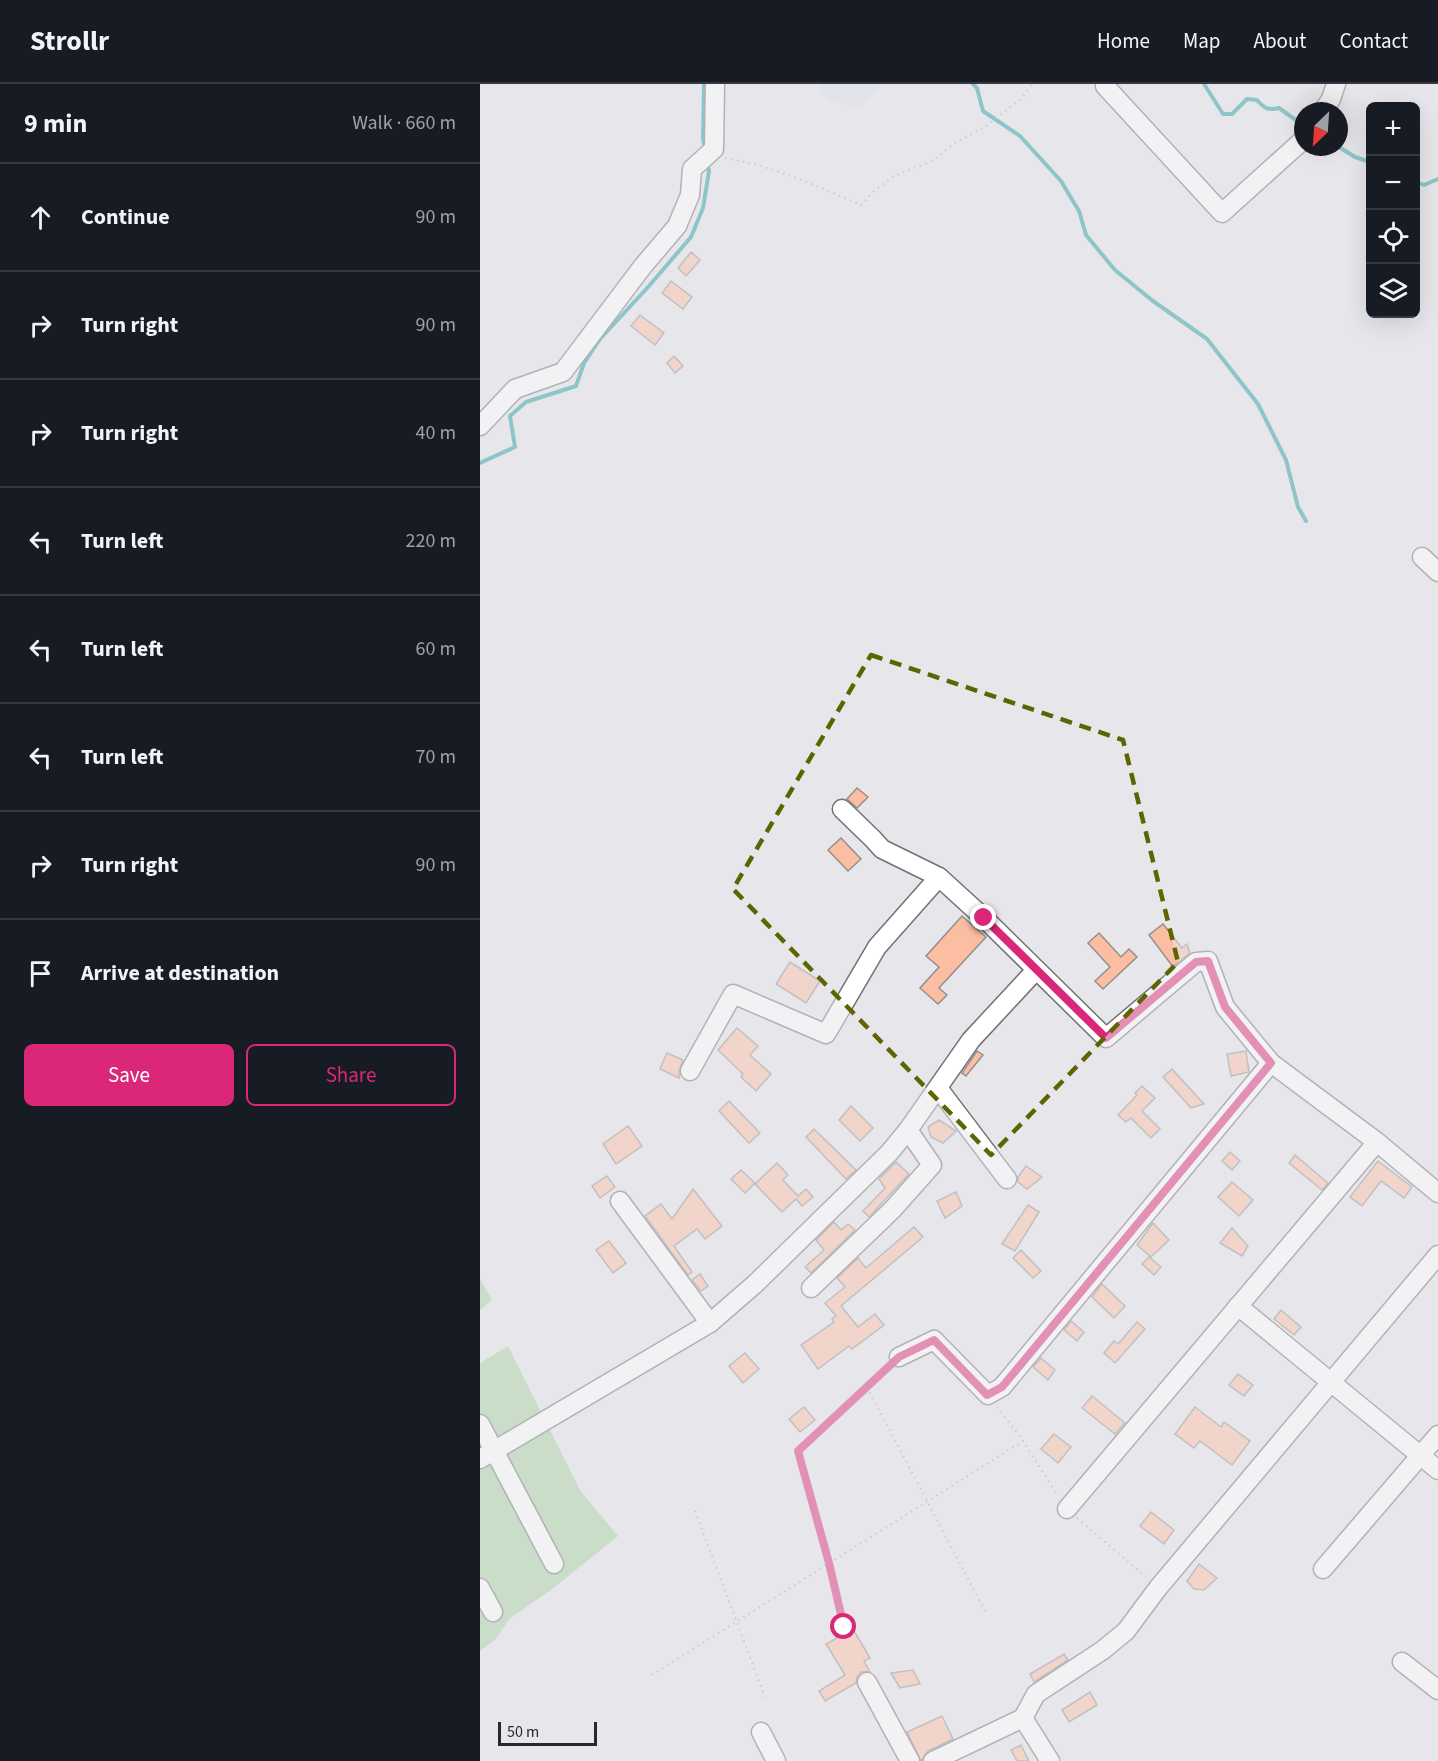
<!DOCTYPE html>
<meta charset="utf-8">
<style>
body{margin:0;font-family:"Source Sans 3",sans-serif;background:#242831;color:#f1f3f6}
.controls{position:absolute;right:18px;top:18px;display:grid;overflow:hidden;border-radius:9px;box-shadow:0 6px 24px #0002}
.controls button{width:54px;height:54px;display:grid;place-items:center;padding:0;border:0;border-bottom:2px solid #363941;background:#171b24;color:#f1f3f6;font:30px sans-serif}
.compass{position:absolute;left:814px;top:18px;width:54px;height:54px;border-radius:50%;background:#171b24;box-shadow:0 6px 24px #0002;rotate:205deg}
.scale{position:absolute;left:18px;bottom:15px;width:99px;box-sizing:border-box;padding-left:6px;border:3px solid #29292b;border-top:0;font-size:16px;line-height:21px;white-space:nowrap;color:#29292b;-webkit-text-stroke:4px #e7e7eb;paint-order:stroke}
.stop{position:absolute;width:18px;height:18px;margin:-14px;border:4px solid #db2777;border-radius:50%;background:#fff}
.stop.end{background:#db2777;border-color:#fff;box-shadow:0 2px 6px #0008}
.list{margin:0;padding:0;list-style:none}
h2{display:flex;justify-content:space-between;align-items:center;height:78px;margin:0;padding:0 24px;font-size:26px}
h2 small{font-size:20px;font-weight:400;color:#9ea1a6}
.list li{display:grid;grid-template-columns:39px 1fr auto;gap:18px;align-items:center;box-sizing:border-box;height:108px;padding:0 24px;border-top:2px solid #363941}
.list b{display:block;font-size:22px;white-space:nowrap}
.list em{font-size:20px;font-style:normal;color:#9ea1a6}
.actions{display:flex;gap:12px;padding:18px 24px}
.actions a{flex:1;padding:14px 0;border:2px solid #db2777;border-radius:9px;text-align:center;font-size:21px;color:#db2777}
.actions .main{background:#db2777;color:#fff}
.icon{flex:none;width:33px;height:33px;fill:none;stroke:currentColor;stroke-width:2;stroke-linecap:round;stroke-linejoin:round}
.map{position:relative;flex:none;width:958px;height:1677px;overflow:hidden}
header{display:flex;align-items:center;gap:36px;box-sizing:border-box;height:84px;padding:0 30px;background:#171b24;border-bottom:2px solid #363941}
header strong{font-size:28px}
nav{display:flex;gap:33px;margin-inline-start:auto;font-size:21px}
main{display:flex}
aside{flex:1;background:#171b24}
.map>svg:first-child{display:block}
</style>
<header>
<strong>Strollr</strong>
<nav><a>Home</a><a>Map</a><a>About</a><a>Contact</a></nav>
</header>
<main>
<aside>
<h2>9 min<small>Walk · 660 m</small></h2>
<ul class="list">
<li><svg class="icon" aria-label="ahead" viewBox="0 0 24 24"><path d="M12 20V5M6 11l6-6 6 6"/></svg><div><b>Continue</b></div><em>90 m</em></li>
<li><svg class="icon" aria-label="right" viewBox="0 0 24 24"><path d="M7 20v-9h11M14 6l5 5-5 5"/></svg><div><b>Turn right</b></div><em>90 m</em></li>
<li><svg class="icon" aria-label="right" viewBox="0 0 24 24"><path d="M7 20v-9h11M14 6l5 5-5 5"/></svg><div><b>Turn right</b></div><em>40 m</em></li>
<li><svg class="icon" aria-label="left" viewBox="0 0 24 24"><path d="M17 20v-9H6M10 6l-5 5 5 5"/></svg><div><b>Turn left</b></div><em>220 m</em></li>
<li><svg class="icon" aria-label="left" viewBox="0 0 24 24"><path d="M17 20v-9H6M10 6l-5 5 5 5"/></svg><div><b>Turn left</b></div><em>60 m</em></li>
<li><svg class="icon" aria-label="left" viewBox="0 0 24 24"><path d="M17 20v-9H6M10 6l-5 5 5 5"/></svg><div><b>Turn left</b></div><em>70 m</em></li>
<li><svg class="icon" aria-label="right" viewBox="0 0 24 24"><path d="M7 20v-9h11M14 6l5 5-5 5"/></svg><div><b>Turn right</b></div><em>90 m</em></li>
<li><svg class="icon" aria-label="arrive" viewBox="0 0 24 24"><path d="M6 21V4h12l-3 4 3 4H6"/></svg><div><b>Arrive at destination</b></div></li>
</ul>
<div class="actions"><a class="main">Save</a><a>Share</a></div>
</aside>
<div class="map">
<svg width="958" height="1677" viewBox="0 0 958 1677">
<rect width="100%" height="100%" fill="#e7e7eb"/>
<path fill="#dbdbe7" d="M337 0H400L380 25 347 15Z"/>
<g fill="#a4d09d">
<path d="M0 1195 12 1216 0 1226Z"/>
<path d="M28 1262 101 1408 138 1452 71 1506 30 1534 15 1556 0 1567V1279Z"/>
</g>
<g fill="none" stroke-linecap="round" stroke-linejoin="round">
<g stroke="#209ca0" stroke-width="4">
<path d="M224 0 223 55 225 65"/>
<path d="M493 0 497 4 503 27 540 52 581 97 599 127 606 151 635 186 673 217 727 255 778 320 806 376 818 423 826 437"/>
<path d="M724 0 743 30H752L767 15 777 16C784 24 788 27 799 24L823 41"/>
<path d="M859 63 875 73 890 78"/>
<path d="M936 98 944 101 958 95"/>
<path d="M0 379 35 363 30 332 46 318 96 302 104 279 120 255 169 202 211 153 223 124 229 87 227 78"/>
</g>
</g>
<g fill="#fcbea2" stroke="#948f8e" stroke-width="1.5">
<path d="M211 168 220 176 206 192 198 184Z"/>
<path d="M191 197 212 213 203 225 182 209Z"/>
<path d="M160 231 184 249 175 261 151 242Z"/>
<path d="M194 272 203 282 195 289 187 279Z"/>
<path d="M377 704 388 713 377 724 367 715Z"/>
<path d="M361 754 381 775 368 787 348 766Z"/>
<path d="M482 832 506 853 459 904 467 911 458 920 440 904 459 883 446 872Z"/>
<path d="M683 840 702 864 707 860 710 869 693 883 669 851Z"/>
<path d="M619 849 641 873 649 865 657 873 623 905 615 897 630 883 608 859Z"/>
<path d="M310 878 340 897 326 919 296 900Z"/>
<path d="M257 944 278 962 270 971 291 990 276 1007 261 993 263 990 238 966Z"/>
<path d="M497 967 503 971 486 992 482 989Z"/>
<path d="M766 967 769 988 751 992 747 970Z"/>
<path d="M187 969 203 976 199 987V994L180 985Z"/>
<path d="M692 985 724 1020 711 1024 683 993Z"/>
<path d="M662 1002 675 1014 662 1027 680 1045 671 1054 651 1034 646 1038 638 1031 657 1011 655 1009Z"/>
<path d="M249 1017 280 1049 269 1059 239 1027Z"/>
<path d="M371 1022 393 1044 380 1057 359 1036Z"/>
<path d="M459 1036 476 1047 463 1059 451 1053 448 1043Z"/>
<path d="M148 1042 162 1062 136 1080 123 1060Z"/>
<path d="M334 1045 376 1086 366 1095 326 1053Z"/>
<path d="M750 1068 760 1077 752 1086 742 1077Z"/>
<path d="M815 1071 848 1099 842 1106 809 1079Z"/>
<path d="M898 1077 932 1103 924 1114 901 1097 882 1122 870 1113Z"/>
<path d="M416 1078 429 1090 389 1133 383 1127 405 1104 399 1095Z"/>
<path d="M297 1079 308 1091 303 1096 318 1112 326 1105 333 1113 322 1122 316 1115 302 1128 275 1100Z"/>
<path d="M546 1082 562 1093 547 1105 538 1098V1093Z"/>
<path d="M261 1086 275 1099 265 1109 251 1095Z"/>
<path d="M127 1092 135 1103 120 1114 112 1102Z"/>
<path d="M752 1098 773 1116 759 1132 738 1113Z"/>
<path d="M213 1105 242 1142 225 1155 217 1145 194 1162 212 1188 208 1191 165 1132 181 1120 192 1135Z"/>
<path d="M476 1108 482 1122 465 1134 457 1117Z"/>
<path d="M548 1121 559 1128 535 1167 522 1160Z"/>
<path d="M354 1138 361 1146 368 1140 375 1146 331 1189 325 1183 344 1166 336 1156Z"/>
<path d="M673 1139 689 1156 671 1173 657 1161Z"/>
<path d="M434 1143 443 1153 361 1222 378 1243 395 1230 404 1241 372 1265 369 1262 338 1285 321 1261 354 1238 352 1235 356 1232 345 1219 365 1203 357 1194 378 1174 386 1184Z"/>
<path d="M752 1144 768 1162 762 1172 740 1159Z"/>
<path d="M129 1157 146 1179 133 1189 116 1166Z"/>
<path d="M541 1166 561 1187 553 1194 533 1174Z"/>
<path d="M669 1173 681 1183 674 1191 662 1180Z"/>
<path d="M220 1190 228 1202 221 1207 212 1196Z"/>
<path d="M622 1200 645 1222 634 1234 612 1213Z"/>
<path d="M801 1226 821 1243 814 1251 794 1235Z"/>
<path d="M591 1237 604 1248 597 1257 584 1246Z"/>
<path d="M657 1238 665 1245 635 1279 624 1269 634 1257 638 1260Z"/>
<path d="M265 1269 279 1285 263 1299 249 1282Z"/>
<path d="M561 1274 575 1286 568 1296 553 1283Z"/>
<path d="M758 1290 773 1301 764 1312 749 1301Z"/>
<path d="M612 1312 645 1339 635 1350 602 1324Z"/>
<path d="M324 1323 335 1336 320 1348 309 1335Z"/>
<path d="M715 1323 741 1343 744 1338 770 1357 752 1381 720 1357 714 1364 695 1350Z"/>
<path d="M574 1350 591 1363 578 1379 561 1365Z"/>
<path d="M671 1428 694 1446 684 1460 660 1442Z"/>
<path d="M719 1480 737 1494 724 1506 714 1505 707 1497Z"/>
<path d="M373 1545 390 1574 384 1577 390 1588H381L377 1593 376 1599 345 1617 339 1607 365 1591 346 1560Z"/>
<path d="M584 1570 588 1576 554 1598 550 1590Z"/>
<path d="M433 1586 440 1600 420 1604 411 1589Z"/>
<path d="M610 1608 617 1621 589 1638 582 1626Z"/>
<path d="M462 1632 473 1655 448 1667 441 1677 427 1648Z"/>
<path d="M541 1661 549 1677H537L531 1666Z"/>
</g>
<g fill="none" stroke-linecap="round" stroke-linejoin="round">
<defs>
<g id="minor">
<path d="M625 2 742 129 823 56"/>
<path d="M843 27 851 15 856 0"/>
<path d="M0 342 35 305 83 288 163 182 197 142 210 111 212 85 234 65 235 0"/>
<path d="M942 473 958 488"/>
<path d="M362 725 393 755 402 765 459 793"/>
<path d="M210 987 253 910 346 950 397 863 459 793 504 834 626 954 716 878 728 877 745 923 791 979 897 1058 958 1109"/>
<path d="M458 1004 527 1095"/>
<path d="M140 1117 230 1239"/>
<path d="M331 1204 413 1125 452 1081 428 1046"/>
<path d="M758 1222 958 1386"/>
<path d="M419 1273 454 1256 508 1311 522 1303 791 979"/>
<path d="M0 1340 74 1480"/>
<path d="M0 1375 230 1239 275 1200 409 1069 428 1046 491 956 556 886"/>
<path d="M587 1425 897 1058"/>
<path d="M843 1485 958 1351"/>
<path d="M0 1504 13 1528"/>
<path d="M922 1578 958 1606"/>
<path d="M387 1598 430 1677"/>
<path d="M543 1634 570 1677"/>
<path d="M281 1648 296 1677"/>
<path d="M453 1677 543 1634 556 1610 623 1566 646 1547 678 1504 958 1171"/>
</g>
</defs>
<use href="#minor" stroke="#727276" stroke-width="21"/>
<g stroke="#a8a8ab" stroke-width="2" stroke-dasharray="1.5 4.5" stroke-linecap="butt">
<path d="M245 74C293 82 337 102 381 121L395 106 414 92 452 77 475 59 506 42 542 14 552 0"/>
<path d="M387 1303 506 1529"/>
<path d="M517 1323 541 1354 578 1412"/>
<path d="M215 1427 285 1613"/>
<path d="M597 1434 666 1493"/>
<path d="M364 1543 349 1479 318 1367 408 1283"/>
<path d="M172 1591 540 1359"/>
</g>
<use href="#minor" stroke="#fff" stroke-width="18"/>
</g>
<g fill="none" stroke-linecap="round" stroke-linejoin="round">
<path stroke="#db2777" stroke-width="8" d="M364 1543 349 1479 318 1367 419 1273 454 1256 507 1311 522 1303 791 979 745 923 728 877 716 878 626 954 504 834"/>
</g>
<path d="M0 0H958V1677H0ZM391 571 643 656 698 878 511 1071 253 805Z" fill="#e7e7eb" fill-opacity=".55" fill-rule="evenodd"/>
<path fill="none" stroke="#5e6401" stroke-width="4.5" stroke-dasharray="12 8" stroke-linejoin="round" d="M391 571 643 656 698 878 511 1071 253 805Z"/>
</svg>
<div class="controls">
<button>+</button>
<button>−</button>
<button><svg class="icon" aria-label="locate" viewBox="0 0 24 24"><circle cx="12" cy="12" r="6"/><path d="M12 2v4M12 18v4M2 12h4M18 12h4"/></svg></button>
<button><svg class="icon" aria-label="layers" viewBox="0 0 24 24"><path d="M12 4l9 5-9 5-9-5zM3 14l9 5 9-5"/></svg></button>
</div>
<svg class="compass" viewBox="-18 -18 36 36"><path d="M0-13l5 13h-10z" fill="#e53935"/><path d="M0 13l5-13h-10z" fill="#9ea1a6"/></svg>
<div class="scale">50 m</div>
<div class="stop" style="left:364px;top:1543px"></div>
<div class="stop end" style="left:504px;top:834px"></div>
</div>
</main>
